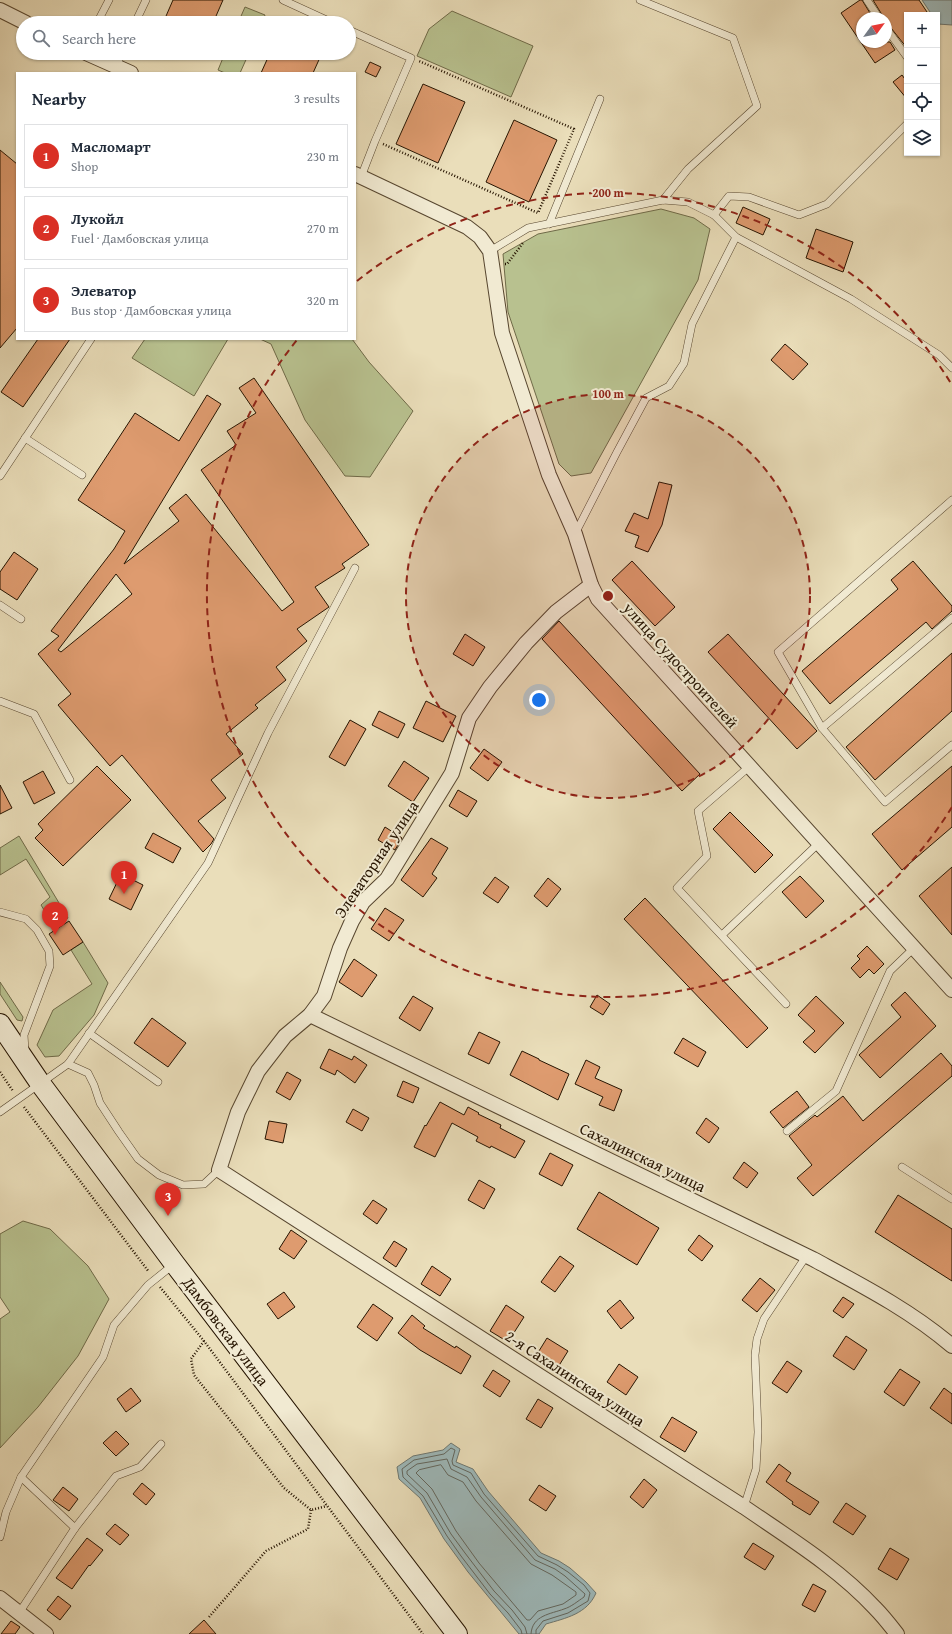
<!DOCTYPE html>
<meta charset="utf-8">
<style>
body{margin:0;font-family:"Gentium Book Plus",serif;background:#f2f2f3;color:#1f2937}
.controls{position:absolute;right:12px;top:12px;display:grid;overflow:hidden;border-radius:0px;box-shadow:0 1px 3px #0004}
.controls button{width:36px;height:36px;display:grid;place-items:center;padding:0;border:0;border-bottom:1px solid #e0e1e3;background:#fff;color:#1f2937;font:20px sans-serif}
.compass{position:absolute;left:856px;top:12px;width:36px;height:36px;border-radius:50%;background:#fff;box-shadow:0 1px 3px #0004;rotate:57deg}
.you{position:absolute;left:539px;top:700px;width:14px;height:14px;margin:-10px;border:3px solid #fff;border-radius:50%;background:#1a73e8;box-shadow:0 0 0 6px #1a73e833}
.badge{display:grid;place-items:center;width:26px;height:26px;border-radius:50%;background:#d93025;color:#fff;font-size:13px;font-weight:700}
.pin{position:absolute;translate:-50% -33px;filter:drop-shadow(0 1px 2px #0008)}
.pin::after{content:'';position:absolute;top:21px;width:14px;height:12px;background:inherit;clip-path:polygon(0 0,100% 0,50% 100%)}
.list{margin:0;padding:0;list-style:none}
h2{display:flex;justify-content:space-between;align-items:center;height:52px;margin:0;padding:0 16px;font-size:17px}
h2 small{font-size:13px;font-weight:400;color:#747a83}
.list li{display:grid;grid-template-columns:26px 1fr auto;gap:12px;align-items:center;box-sizing:border-box;height:64px;margin:0 8px 8px;padding:0 8px;border:1px solid #e0e1e3;border-radius:0px}
.list b{display:block;font-size:15px;white-space:nowrap}
.list p{margin:0;font-size:13px;white-space:nowrap;color:#747a83}
.list em{font-size:13px;font-style:normal;color:#747a83}
.icon{flex:none;width:22px;height:22px;fill:none;stroke:currentColor;stroke-width:2;stroke-linecap:round;stroke-linejoin:round}
.map{position:relative;flex:none;width:952px;height:1634px;overflow:hidden}
.search{position:absolute;background:#fff;box-shadow:0 1px 3px #0004;left:16px;top:16px;width:340px;height:44px;display:flex;align-items:center;gap:10px;box-sizing:border-box;padding:0 14px;border-radius:22px;color:#747a83;font-size:15px}
.panel{position:absolute;background:#fff;box-shadow:0 1px 3px #0004;left:16px;top:72px;width:340px;height:268px;border-radius:0px}
.map>svg:first-child{display:block}
</style>
<div class="map">
<svg width="952" height="1634" viewBox="0 0 952 1634">
<rect width="100%" height="100%" fill="#eadeba"/>
<filter id="stains"><feTurbulence type="fractalNoise" baseFrequency=".005" numOctaves="4"/><feColorMatrix values="0 0 0 0 .2 0 0 0 0 .09 0 0 0 0 .02 0 0 0 .5 -.17"/></filter>
<radialGradient id="worn" r=".72"><stop offset=".6" stop-color="#630" stop-opacity="0"/><stop offset="1" stop-color="#630" stop-opacity=".3"/></radialGradient>
<g fill="#b8c18f" stroke="#6f6a48">
<path d="M245 7 265 15 262 23H238Z"/>
<path d="M452 11 533 46 511 97 417 56 429 29Z"/>
<path d="M225 53H249L240 73H225L218 70Z"/>
<path d="M661 209 694 218 710 229 698 280 591 473 571 476 559 464 508 312 503 254 538 234Z"/>
<path d="M145 339H228L194 396 132 358Z"/>
<path d="M260 339H352L369 362 413 411 370 477 345 476 305 420 271 344Z"/>
<path d="M19 836 68 918 54 926 41 905 50 897 26 859 0 875V848Z"/>
<path d="M83 942 108 983 94 1015 59 1056 45 1057 37 1045 53 1010 92 984 71 950Z"/>
<path d="M0 982 23 1017 22 1021 17 1020 0 994Z"/>
<path d="M23 1221 50 1229 88 1266 109 1299 78 1356 38 1407 0 1448V1319L10 1312 0 1297V1234Z"/>
</g>
<g fill="#9db9bb" stroke="#6d7771">
<path d="M922 0H952V25L938 24 937 15H932Z"/>
<path d="M451 1443 460 1449 456 1462 473 1469 488 1491 541 1553 559 1561 570 1568 586 1582 596 1593C587 1614 566 1618 546 1624L539 1634H519L468 1572 444 1539 420 1498 399 1479 397 1467 413 1456 443 1450Z"/>
</g>
<g fill="none" stroke-linecap="round" stroke-linejoin="round">
<g stroke="#62665e" stroke-width="1">
<path d="M441 1465 448 1475 463 1482 476 1501 531 1564 552 1575 576 1592V1595L563 1604 538 1611 530 1620H527L479 1563 456 1531 432 1489 416 1473 419 1470Z"/>
<path d="M522 1634 521 1630 508 1613 490 1594 461 1556 447 1536 423 1496 403 1477 402 1469 414 1460 444 1454 451 1448 455 1450 452 1461 453 1465 471 1473 484 1494 538 1556 557 1565 568 1572 584 1585 590 1593 588 1601 568 1613 543 1621 536 1630V1634"/>
<path d="M527 1634 525 1627 512 1610 494 1591 465 1553 451 1534 427 1493 407 1474V1471L417 1464 447 1459 451 1469 467 1477 481 1497 535 1560 555 1569 565 1576 585 1594 584 1597C578 1601 571 1607 564 1609 551 1614 532 1615 531 1634"/>
</g>
</g>
<g fill="#de9b6f" stroke="#261401" fill-rule="evenodd">
<path d="M173 0H223L213 23H163Z"/>
<path d="M860 0H862L873 18H862V42H890L895 50 875 63 841 13Z"/>
<path d="M873 0H919L929 15H907V48L887 23 886 18H884Z"/>
<path d="M270 53H322L313 73H261Z"/>
<path d="M370 62 381 67 376 77 365 72Z"/>
<path d="M902 75 907 82V99L893 82Z"/>
<path d="M423 84 465 102 438 163 396 144Z"/>
<path d="M514 120 557 140 529 202 486 182Z"/>
<path d="M0 150 17 164V328L0 348Z"/>
<path d="M743 207 770 219 763 235 736 223Z"/>
<path d="M816 229 853 242 843 272 806 258Z"/>
<path d="M38 339H70L23 407 1 392Z"/>
<path d="M785 344 808 364 793 380 771 360Z"/>
<path d="M254 378 369 545 342 564 345 568 315 587 329 607 297 629 307 641 276 667 286 680 255 705 258 708 226 734 243 754 211 780 226 798 198 821 214 839 211 844 203 852 122 755 110 766 58 705 71 694 38 654 59 636 51 631 114 549 125 531 78 500 135 413 179 441 207 395 221 404 124 564 179 521 169 508 186 494 282 611 294 602 201 470 236 445 227 431 256 413 239 388ZM116 574 132 594 61 652 58 650Z"/>
<path d="M659 482 672 485 662 525 648 552 635 547 639 536 625 531 634 513 648 519Z"/>
<path d="M14 552 38 569 17 600 0 589V572Z"/>
<path d="M632 561 675 607 655 626 612 580Z"/>
<path d="M913 561 952 606V611L932 629 926 622 830 704 802 671 898 589 891 580Z"/>
<path d="M559 621 700 774 682 791 542 639Z"/>
<path d="M465 634 485 647 473 666 453 654Z"/>
<path d="M728 634 817 731 797 749 708 652Z"/>
<path d="M952 653V711L875 780 846 747Z"/>
<path d="M426 701 456 716 443 742 413 728Z"/>
<path d="M379 711 405 724 398 738 372 725Z"/>
<path d="M350 720 366 729 345 766 329 757Z"/>
<path d="M484 749 502 762 488 781 470 768Z"/>
<path d="M404 761 429 778 413 802 388 786Z"/>
<path d="M97 766 131 800 63 866 35 838 43 830 38 824Z"/>
<path d="M952 766V827L902 870 872 834Z"/>
<path d="M43 771 55 793 34 804 23 782Z"/>
<path d="M0 785 12 808 0 814Z"/>
<path d="M458 790 477 801 467 817 449 806Z"/>
<path d="M730 812 773 855 755 873 713 829Z"/>
<path d="M385 827 402 838 395 850 378 840Z"/>
<path d="M153 833 181 848 173 863 145 848Z"/>
<path d="M431 838 448 848 432 874 437 878 423 897 401 880Z"/>
<path d="M952 867V935L919 896Z"/>
<path d="M121 874 143 885 131 910 109 899Z"/>
<path d="M800 876 824 901 806 918 782 892Z"/>
<path d="M495 877 509 887 498 903 483 893Z"/>
<path d="M548 878 561 889 547 907 534 896Z"/>
<path d="M645 898 768 1028 747 1048 624 919Z"/>
<path d="M385 908 404 920 389 941 371 929Z"/>
<path d="M69 921 83 942 63 955 49 934Z"/>
<path d="M867 946 884 964 874 974 869 969 860 978 851 968 860 959 857 956Z"/>
<path d="M354 959 377 975 362 997 339 982Z"/>
<path d="M905 992 936 1026 880 1078 859 1055 901 1017 891 1005Z"/>
<path d="M597 995 610 1004 603 1015 590 1007Z"/>
<path d="M413 996 433 1008 420 1031 399 1018Z"/>
<path d="M816 996 844 1023 815 1053 803 1042 815 1031 798 1015Z"/>
<path d="M152 1018 186 1043 168 1067 134 1043Z"/>
<path d="M479 1032 500 1042 489 1064 468 1054Z"/>
<path d="M683 1038 706 1052 698 1067 674 1053Z"/>
<path d="M329 1049 352 1060 354 1056 367 1065 355 1083 337 1070 335 1075 320 1068Z"/>
<path d="M522 1051 539 1059V1060L569 1074 558 1100 510 1075Z"/>
<path d="M941 1053 952 1066V1076L813 1196 797 1178 812 1165 789 1136 815 1115 817 1117 843 1096 863 1121Z"/>
<path d="M586 1060 600 1067 595 1078 622 1090 614 1111 599 1105 603 1097 575 1084Z"/>
<path d="M287 1072 301 1080 290 1100 276 1092Z"/>
<path d="M403 1081 419 1088 413 1103 397 1096Z"/>
<path d="M797 1091 809 1107 783 1128 770 1112Z"/>
<path d="M440 1102 464 1115 468 1107 479 1113 478 1114 501 1125 500 1128 525 1141 515 1158 491 1146 490 1148 476 1141 478 1137 452 1123 435 1157 414 1147 425 1125 426 1126Z"/>
<path d="M353 1109 369 1118 362 1131 346 1122Z"/>
<path d="M706 1118 719 1128 709 1143 696 1133Z"/>
<path d="M269 1121 287 1124 283 1143 265 1139Z"/>
<path d="M550 1153 573 1165 562 1186 539 1174Z"/>
<path d="M744 1162 758 1173 747 1188 733 1178Z"/>
<path d="M479 1180 495 1189 484 1209 468 1200Z"/>
<path d="M599 1192 659 1228 637 1265 577 1229Z"/>
<path d="M898 1195 952 1229V1281L875 1232Z"/>
<path d="M373 1200 387 1209 377 1224 363 1214Z"/>
<path d="M291 1230 307 1241 294 1259 279 1249Z"/>
<path d="M699 1235 713 1246 702 1261 688 1250Z"/>
<path d="M394 1241 407 1249 396 1267 383 1258Z"/>
<path d="M560 1256 574 1266 555 1292 541 1282Z"/>
<path d="M432 1266 451 1279 440 1296 421 1284Z"/>
<path d="M760 1278 775 1290 757 1312 742 1300Z"/>
<path d="M284 1292 295 1307 278 1319 267 1304Z"/>
<path d="M843 1297 854 1304 843 1318 833 1311Z"/>
<path d="M620 1300 634 1318 621 1329 607 1311Z"/>
<path d="M373 1304 393 1318 377 1341 357 1327Z"/>
<path d="M506 1305 524 1317 508 1342 490 1331Z"/>
<path d="M412 1315 425 1326 423 1328 455 1348 456 1346 471 1356 461 1374 420 1350 398 1333Z"/>
<path d="M846 1336 867 1350 854 1370 833 1356Z"/>
<path d="M547 1338 568 1351 555 1372 534 1359Z"/>
<path d="M787 1361 802 1371 787 1393 772 1383Z"/>
<path d="M619 1364 638 1377 626 1395 607 1382Z"/>
<path d="M900 1369 920 1382 904 1406 884 1392Z"/>
<path d="M493 1370 510 1381 500 1397 483 1386Z"/>
<path d="M131 1388 141 1401 126 1412 117 1399Z"/>
<path d="M944 1388 952 1394V1424L930 1408Z"/>
<path d="M538 1399 553 1408 541 1428 526 1419Z"/>
<path d="M672 1417 697 1432 685 1452 660 1437Z"/>
<path d="M116 1431 129 1444 116 1456 103 1443Z"/>
<path d="M779 1464 791 1473 786 1481 819 1502 810 1515 792 1504 793 1502 766 1482Z"/>
<path d="M644 1479 657 1490 643 1508 630 1497Z"/>
<path d="M142 1483 155 1494 146 1505 133 1494Z"/>
<path d="M539 1485 556 1496 546 1511 529 1500Z"/>
<path d="M63 1487 78 1499 69 1511 53 1500Z"/>
<path d="M846 1503 866 1516 853 1535 833 1522Z"/>
<path d="M115 1524 129 1535 120 1545 106 1534Z"/>
<path d="M87 1538 103 1550 90 1566 89 1565 72 1589 56 1578Z"/>
<path d="M753 1543 774 1556 765 1570 744 1557Z"/>
<path d="M890 1548 909 1559 897 1580 878 1569Z"/>
<path d="M813 1584 826 1591 815 1612 802 1605Z"/>
<path d="M58 1596 71 1606 60 1620 47 1610Z"/>
<path d="M204 1620 216 1634H189Z"/>
<path d="M11 1621 20 1627 15 1634H1Z"/>
</g>
<g fill="none" stroke-linecap="round" stroke-linejoin="round">
<defs>
<g id="service">
<path d="M283 0 333 23"/>
<path d="M640 0 733 38 757 106 688 169 663 200"/>
<path d="M867 0 879 18"/>
<path d="M97 23 109 0"/>
<path d="M135 23 146 0"/>
<path d="M886 28 907 57"/>
<path d="M349 30 411 58 375 141 361 177"/>
<path d="M116 66 122 53"/>
<path d="M714 215 729 196 749 197 799 215 827 204 907 124"/>
<path d="M549 224 600 99"/>
<path d="M490 251 528 228 663 200 688 202 714 215 736 237 851 299 939 355 952 368"/>
<path d="M25 438 82 475"/>
<path d="M0 476 91 339"/>
<path d="M952 500 778 652 822 728 885 802 952 745"/>
<path d="M575 534 617 452 646 398 669 386 684 363 692 324 736 237"/>
<path d="M0 605 21 619"/>
<path d="M0 701 34 714 70 780"/>
<path d="M822 728 952 618"/>
<path d="M750 766 698 811 707 856 677 888 786 1004"/>
<path d="M0 912 26 919 37 930 49 951 50 966 24 1035 25 1051"/>
<path d="M722 935 819 843"/>
<path d="M89 1033 158 1082"/>
<path d="M68 1064 88 1073 94 1085 100 1103 119 1132 138 1159 159 1175 183 1185 204 1184 219 1170"/>
<path d="M0 1112 68 1064 208 863 268 733 355 568"/>
<path d="M787 1131 836 1091 890 971 914 948"/>
<path d="M902 1167 952 1199"/>
<path d="M744 1507 756 1469 758 1432 755 1355 757 1339 764 1319 807 1255"/>
<path d="M75 1528 116 1476 140 1467 161 1444"/>
<path d="M0 1537 6 1512 21 1477 103 1357 114 1325 148 1285 173 1265"/>
<path d="M19 1613 75 1528 21 1477"/>
</g>
<g id="minor">
<path d="M0 10 26 23"/>
<path d="M86 53 131 73"/>
<path d="M355 174 467 227 480 237 490 251 502 333 549 475 575 534 591 585 598 599 952 990"/>
<path d="M591 585 556 612 526 643 490 687 469 718 452 773 387 879 363 902 352 921 340 948 324 996 310 1015 285 1036 258 1071 238 1112 219 1170 744 1507C789 1538 838 1568 875 1608 883 1616 890 1625 897 1634"/>
<path d="M310 1015 813 1259C861 1285 910 1310 952 1346"/>
<path d="M0 1598 46 1634"/>
</g>
<path id="secondary" d="M0 1024 40 1083 174 1263 457 1634"/>
</defs>
<use href="#service" stroke="#57462f" stroke-width="8"/>
<use href="#minor" stroke="#57462f" stroke-width="16"/>
<use href="#secondary" stroke="#261401" stroke-width="22"/>
<g stroke="#261401" stroke-width="2.5" stroke-dasharray="1 2" stroke-linecap="butt">
<path d="M383 144 538 213 574 129 419 61"/>
<path d="M505 264H507L523 243"/>
<path d="M0 1072 13 1091"/>
<path d="M24 1107 149 1272"/>
<path d="M160 1287 204 1341 423 1634"/>
<path d="M204 1341 191 1359 194 1375 284 1488 311 1510 327 1506"/>
<path d="M209 1617 266 1551 308 1529 311 1510"/>
</g>
<use href="#service" stroke="#f1ead2" stroke-width="7"/>
<use href="#minor" stroke="#f1ead2" stroke-width="14"/>
<use href="#secondary" stroke="#f1ead2" stroke-width="20"/>
</g>
<circle cx="608" cy="596" r="202" fill="#8f2418" fill-opacity=".12"/>
<g fill="none" stroke="#8f2418" stroke-width="2" stroke-dasharray="7 5">
<circle cx="608" cy="596" r="202"/>
<path d="M952 807A403 403 0 1 1 297 340M357 281A403 403 0 0 1 952 385"/>
</g>
<g text-anchor="middle" dominant-baseline="central" stroke-width="4" stroke-linejoin="round" paint-order="stroke">
<g font-size="16" fill="#261401" stroke="#f1ead2">
<text transform="translate(681 665) rotate(48)">улица Судостроителей</text>
<text transform="translate(376 859) rotate(-56)">Элеваторная улица</text>
<text transform="translate(643 1157) rotate(26)">Сахалинская улица</text>
<text transform="translate(226 1331) rotate(53)">Дамбовская улица</text>
<text transform="translate(575 1378) rotate(33)">2-я Сахалинская улица</text>
</g>
</g>
<circle cx="608" cy="596" r="6" fill="#8f2418" stroke="#f1ead2" stroke-width="2"/>
<g font-size="12" text-anchor="middle" font-weight="bold" fill="#8f2418" stroke="#f1ead2" stroke-width="4" stroke-linejoin="round" paint-order="stroke">
<text x="608" y="197">200 m</text>
<text x="608" y="398">100 m</text>
</g>
<rect width="100%" height="100%" filter="url(#stains)"/>
<rect width="100%" height="100%" fill="url(#worn)"/>
</svg>
<div class="controls">
<button>+</button>
<button>−</button>
<button><svg class="icon" aria-label="locate" viewBox="0 0 24 24"><circle cx="12" cy="12" r="6"/><path d="M12 2v4M12 18v4M2 12h4M18 12h4"/></svg></button>
<button><svg class="icon" aria-label="layers" viewBox="0 0 24 24"><path d="M12 4l9 5-9 5-9-5zM3 14l9 5 9-5"/></svg></button>
</div>
<svg class="compass" viewBox="-18 -18 36 36"><path d="M0-13l5 13h-10z" fill="#e53935"/><path d="M0 13l5-13h-10z" fill="#747a83"/></svg>
<div class="you"></div>
<div class="pin badge" style="left:124px;top:894px">1</div>
<div class="pin badge" style="left:55px;top:935px">2</div>
<div class="pin badge" style="left:168px;top:1216px">3</div>
<div class="search"><svg class="icon" aria-label="search" viewBox="0 0 24 24"><circle cx="10" cy="10" r="6"/><path d="M15 15l6 6"/></svg>Search here</div>
<section class="panel">
<h2>Nearby<small>3 results</small></h2>
<ul class="list">
<li><span class="badge">1</span><div><b>Масломарт</b><p>Shop</p></div><em>230 m</em></li>
<li><span class="badge">2</span><div><b>Лукойл</b><p>Fuel · Дамбовская улица</p></div><em>270 m</em></li>
<li><span class="badge">3</span><div><b>Элеватор</b><p>Bus stop · Дамбовская улица</p></div><em>320 m</em></li>
</ul>
</section>
</div>
